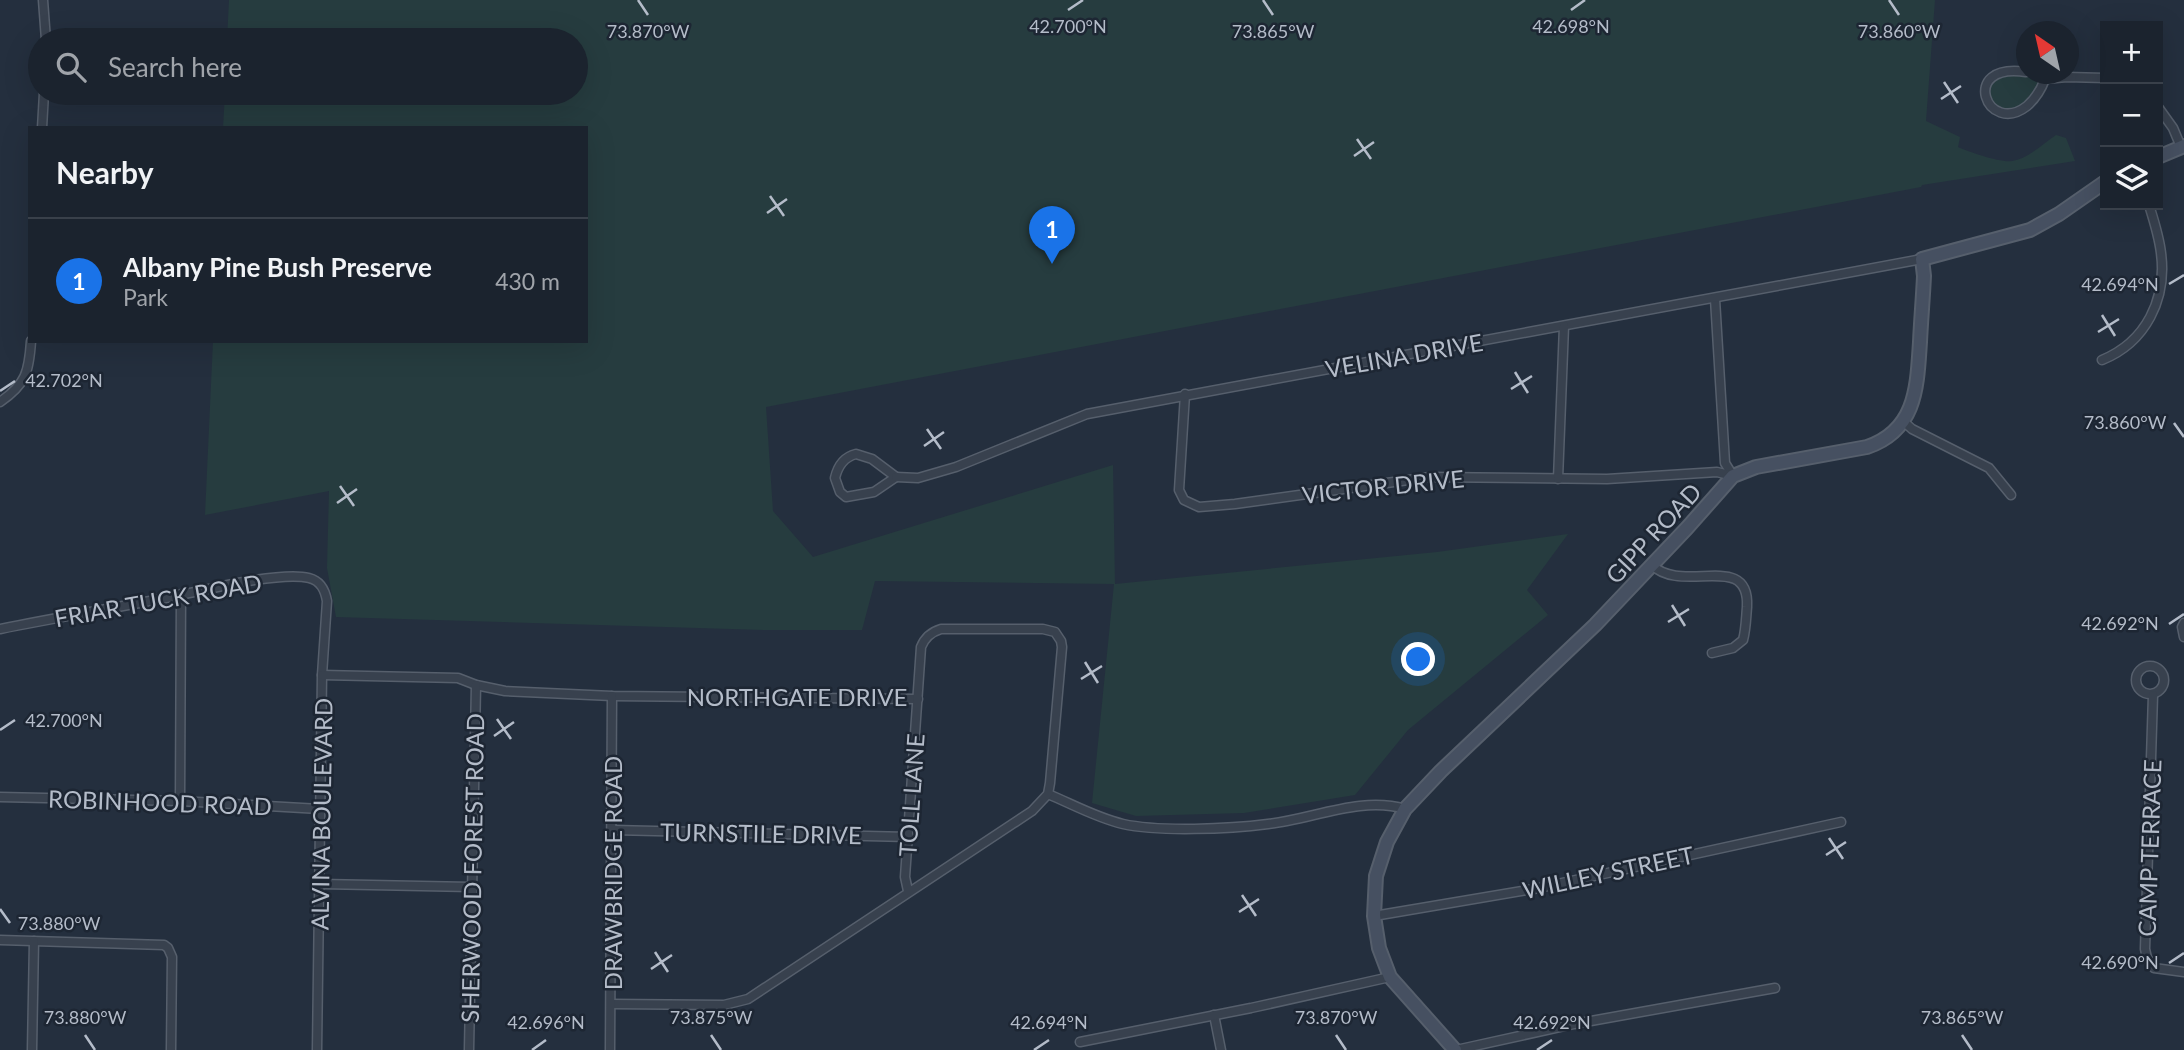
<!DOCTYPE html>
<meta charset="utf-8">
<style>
body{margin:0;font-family:Lato,sans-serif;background:#282f3a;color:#f1f3f6}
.controls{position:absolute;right:21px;top:21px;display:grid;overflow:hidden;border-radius:0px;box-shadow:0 7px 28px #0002}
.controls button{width:63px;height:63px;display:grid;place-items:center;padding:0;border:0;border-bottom:2px solid #39404a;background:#1b232e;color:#f1f3f6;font:35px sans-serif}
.compass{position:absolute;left:2016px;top:21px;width:63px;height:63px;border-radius:50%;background:#1b232e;box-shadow:0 7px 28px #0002;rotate:326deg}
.you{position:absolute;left:1419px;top:660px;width:24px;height:24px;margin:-18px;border:5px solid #fff;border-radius:50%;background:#1a73e8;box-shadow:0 0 0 10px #1a73e833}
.badge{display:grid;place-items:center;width:46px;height:46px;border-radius:50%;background:#1a73e8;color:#fff;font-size:23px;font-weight:700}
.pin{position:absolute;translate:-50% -58px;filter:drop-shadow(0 2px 4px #0008)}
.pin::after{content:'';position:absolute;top:37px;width:24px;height:21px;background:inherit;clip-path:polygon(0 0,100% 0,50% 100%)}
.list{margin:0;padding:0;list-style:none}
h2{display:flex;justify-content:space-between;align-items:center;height:91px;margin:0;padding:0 28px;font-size:30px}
h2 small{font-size:23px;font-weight:400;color:#a0a4aa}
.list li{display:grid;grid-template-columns:46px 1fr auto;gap:21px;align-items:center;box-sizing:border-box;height:126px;padding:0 28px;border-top:2px solid #39404a}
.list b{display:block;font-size:26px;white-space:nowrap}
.list p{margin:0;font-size:23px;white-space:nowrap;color:#a0a4aa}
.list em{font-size:23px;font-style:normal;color:#a0a4aa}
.icon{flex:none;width:38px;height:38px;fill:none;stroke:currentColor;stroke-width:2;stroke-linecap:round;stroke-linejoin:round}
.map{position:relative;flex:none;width:2184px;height:1050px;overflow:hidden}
.search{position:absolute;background:#1b232e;box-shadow:0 7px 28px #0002;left:28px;top:28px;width:560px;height:77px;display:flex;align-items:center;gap:18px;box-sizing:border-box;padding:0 24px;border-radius:38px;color:#a0a4aa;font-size:26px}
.panel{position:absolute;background:#1b232e;box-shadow:0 7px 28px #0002;left:28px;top:126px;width:560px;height:217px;border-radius:0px}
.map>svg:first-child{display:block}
</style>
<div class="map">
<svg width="2184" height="1050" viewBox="0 0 2184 1050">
<rect width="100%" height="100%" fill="#242f3e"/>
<g fill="#263c3f">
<path d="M229 0H1935L1926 121 1960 137 1958 147C1969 152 2001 163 2012 161 2027 159 2043 144 2056 135L2066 138 2075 161 1922 185 1921 187 766 407 773 511 813 557 1113 465 1115 584 1437 552 1568 534 1527 590 1548 615 1408 730 1355 795 1244 813 1136 816 1092 803 1114 584 875 581 862 630H765L336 617 327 568 329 491 205 515 213 341H586V128H223L225 93H576V40H227Z"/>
<path d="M2022 73 2042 80C2033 100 2023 108 2002 112L1989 99 1988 88 2000 74Z"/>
</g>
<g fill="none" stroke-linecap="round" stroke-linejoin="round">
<defs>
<g id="street">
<path d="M43 0 46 40"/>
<path d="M2026 72C1958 62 1987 137 2027 106 2036 98 2041 90 2045 79L2034 74"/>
<path d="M2045 79 2067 77 2105 78"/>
<path d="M2158 107 2173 128 2181 147"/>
<path d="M42 128 44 93"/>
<path d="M1715 299 1725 463 1733 476"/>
<path d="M2102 360C2146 342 2167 299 2161 253 2159 236 2154 221 2149 205"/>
<path d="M1185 394 1179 490 1184 500 1199 507 1235 504 1430 477 1607 479 1717 472 1733 476"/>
<path d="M0 402C26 384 29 372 31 341"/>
<path d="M1903 421 1912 429 1989 468 2011 495"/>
<path d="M856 454 872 459 896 477 874 492 846 497 840 492 835 478C838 465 844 457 856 454Z"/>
<path d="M896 477 918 478 956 467 1087 414 1922 259"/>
<path d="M1558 479 1564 326"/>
<path d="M1652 565C1682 595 1750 550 1747 607 1746 618 1746 629 1743 640L1733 648 1712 653"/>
<path d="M2184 623 2182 627 2184 637"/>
<path d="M0 629C60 617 120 607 181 595 209 589 282 571 309 578 321 581 325 590 327 601L322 675 317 1050"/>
<circle cx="2150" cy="680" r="14"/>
<path d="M322 675 458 678 476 685 505 691 612 696 918 699"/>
<path d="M2153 695 2145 949 2147 958 2154 968 2184 972"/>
<path d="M1048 794C1072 804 1097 818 1123 824 1159 832 1229 829 1268 824 1313 819 1361 796 1405 809"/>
<path d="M0 797 180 801 320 809"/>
<path d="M180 801 181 594"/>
<path d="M612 830 909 837"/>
<path d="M321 884 471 887"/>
<path d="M1374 916 1539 888 1841 822"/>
<path d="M0 940 164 945 168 948 172 957 171 1050"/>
<path d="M611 1004 724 1005 748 999 1032 811 1048 794 1050 783 1062 647 1061 641 1055 632 1043 629H941C931 632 925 637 921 647L905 877 908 891"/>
<path d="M1214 1015 1221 1050"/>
<path d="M1080 1042 1251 1008 1390 977"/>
<path d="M32 1050 34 941"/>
<path d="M469 1050 476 685"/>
<path d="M610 1050 612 696"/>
<path d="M1456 1050 1574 1024 1775 988"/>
</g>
<g id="secondary">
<path d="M2158 157 2184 146"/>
<path d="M1455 1050 1390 977 1379 948 1374 916 1376 876 1387 842 1405 809 1441 771 1595 625 1687 528 1733 476 1756 467 1867 447C1917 430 1917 386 1920 342 1921 320 1923 298 1924 276L1922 259 2030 230 2059 214 2105 182"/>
</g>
</defs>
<use href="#street" stroke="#565f6c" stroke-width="11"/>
<use href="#secondary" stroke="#565f6c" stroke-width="16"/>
<use href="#street" stroke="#38414e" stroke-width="8"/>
<use href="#secondary" stroke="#465061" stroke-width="12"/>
</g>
<path fill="none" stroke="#b4bcc9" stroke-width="2.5" d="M638 0 648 15M1263 0 1273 15M1889 0 1899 15M1068 10 1083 0M1571 10 1585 0M1944 82 1958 103M1941 99 1961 86M1357 139 1371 159M1354 156 1374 142M770 196 784 216M767 213 787 199M2169 284 2184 275M2102 315 2115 336M2098 332 2119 319M1515 372 1528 393M1511 389 1532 376M0 391 15 381M2174 423 2184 437M927 429 941 449M924 446 944 432M340 486 354 506M337 503 357 489M1672 605 1685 626M1668 622 1689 609M2169 624 2184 614M1085 662 1098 683M1081 679 1102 666M497 719 511 739M0 730 15 720M494 736 514 722M1829 838 1843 859M1826 855 1846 842M1242 895 1256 916M0 909 10 923M1239 912 1259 899M655 952 668 972M2169 963 2184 953M651 969 672 955M85 1035 95 1050M711 1035 721 1050M1336 1035 1346 1050M1962 1035 1972 1050M532 1050 546 1040M1034 1050 1049 1040M1537 1050 1552 1040"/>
<g text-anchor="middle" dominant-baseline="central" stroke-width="5" stroke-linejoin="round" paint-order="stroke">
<g font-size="24" fill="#b4bcc9" stroke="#1d2633">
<text transform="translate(1404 355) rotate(-10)">VELINA DRIVE</text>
<text transform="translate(1383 486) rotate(-6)">VICTOR DRIVE</text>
<text transform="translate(1653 533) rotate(-47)">GIPP ROAD</text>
<text transform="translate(158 600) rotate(-10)">FRIAR TUCK ROAD</text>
<text x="797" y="696">NORTHGATE DRIVE</text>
<text transform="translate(911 795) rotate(-86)">TOLL LANE</text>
<text transform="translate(160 802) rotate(2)">ROBINHOOD ROAD</text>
<text transform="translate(321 814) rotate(-89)">ALVINA BOULEVARD</text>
<text transform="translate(761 833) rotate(1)">TURNSTILE DRIVE</text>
<text transform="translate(2149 848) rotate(-88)">CAMP TERRACE</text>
<text transform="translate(472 868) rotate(-89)">SHERWOOD FOREST ROAD</text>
<text transform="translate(1608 872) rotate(-12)">WILLEY STREET</text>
<text transform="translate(612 873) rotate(-90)">DRAWBRIDGE ROAD</text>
</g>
</g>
<g font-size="18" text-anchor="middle" fill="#b4bcc9" stroke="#1d2633" stroke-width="5" stroke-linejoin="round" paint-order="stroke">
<text x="1068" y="33">42.700°N</text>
<text x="1571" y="33">42.698°N</text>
<text x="1899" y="38">73.860°W</text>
<text x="648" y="38">73.870°W</text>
<text x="1273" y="38">73.865°W</text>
<text x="2120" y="291">42.694°N</text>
<text x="64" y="387">42.702°N</text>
<text x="2125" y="429">73.860°W</text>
<text x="2120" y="630">42.692°N</text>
<text x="64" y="727">42.700°N</text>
<text x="59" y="930">73.880°W</text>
<text x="2120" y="969">42.690°N</text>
<text x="85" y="1024">73.880°W</text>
<text x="711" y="1024">73.875°W</text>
<text x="1336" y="1024">73.870°W</text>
<text x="1962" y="1024">73.865°W</text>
<text x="546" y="1029">42.696°N</text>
<text x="1049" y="1029">42.694°N</text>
<text x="1552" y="1029">42.692°N</text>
</g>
</svg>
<div class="controls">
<button>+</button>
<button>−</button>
<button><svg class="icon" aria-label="layers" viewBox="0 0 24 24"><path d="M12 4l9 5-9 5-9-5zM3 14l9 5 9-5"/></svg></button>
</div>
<svg class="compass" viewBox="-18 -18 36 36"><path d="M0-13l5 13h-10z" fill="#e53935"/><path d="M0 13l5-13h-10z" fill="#a0a4aa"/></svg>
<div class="you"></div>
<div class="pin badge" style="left:1052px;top:264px">1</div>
<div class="search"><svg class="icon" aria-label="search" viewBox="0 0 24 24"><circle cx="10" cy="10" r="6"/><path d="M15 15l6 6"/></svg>Search here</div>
<section class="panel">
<h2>Nearby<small></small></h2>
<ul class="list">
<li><span class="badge">1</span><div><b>Albany Pine Bush Preserve</b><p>Park</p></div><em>430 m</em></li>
</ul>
</section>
</div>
